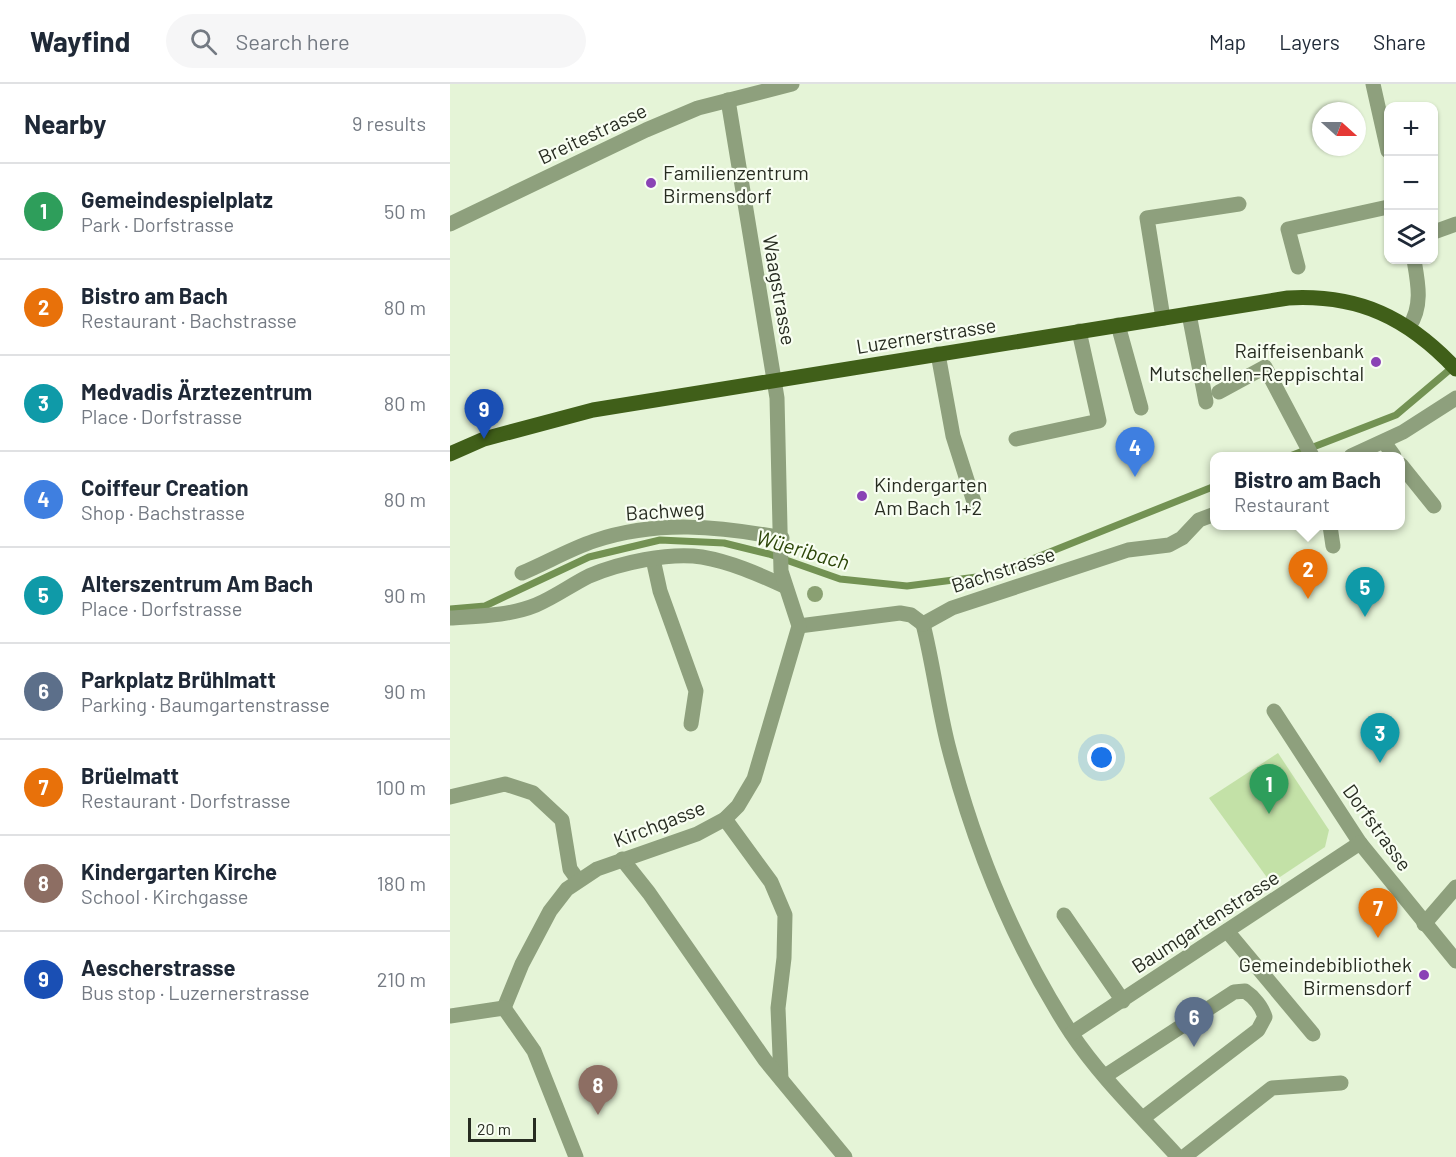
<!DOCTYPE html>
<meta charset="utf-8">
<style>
body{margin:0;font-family:Barlow,sans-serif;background:#f6f6f7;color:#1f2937}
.controls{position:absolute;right:18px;top:18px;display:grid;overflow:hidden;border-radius:12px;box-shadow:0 2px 4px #0004}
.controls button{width:54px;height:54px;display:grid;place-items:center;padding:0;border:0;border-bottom:2px solid #e0e1e3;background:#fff;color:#1f2937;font:30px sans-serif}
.compass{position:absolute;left:862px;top:18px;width:54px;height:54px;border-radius:50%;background:#fff;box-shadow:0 2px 4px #0004;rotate:111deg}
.scale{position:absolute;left:18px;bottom:15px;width:68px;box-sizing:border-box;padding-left:6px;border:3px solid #272c21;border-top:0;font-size:16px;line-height:21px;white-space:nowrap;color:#272c21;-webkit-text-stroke:4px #f8fef2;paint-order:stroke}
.you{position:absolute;left:652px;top:674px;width:21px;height:21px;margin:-15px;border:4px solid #fff;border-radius:50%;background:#1a73e8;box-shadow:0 0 0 9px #1a73e833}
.badge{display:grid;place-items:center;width:39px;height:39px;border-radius:50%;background:#8a43b5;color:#fff;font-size:20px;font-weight:700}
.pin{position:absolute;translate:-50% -50px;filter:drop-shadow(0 2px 3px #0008)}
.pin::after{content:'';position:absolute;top:32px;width:21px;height:18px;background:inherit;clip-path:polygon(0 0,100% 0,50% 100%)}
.popup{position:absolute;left:760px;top:368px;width:195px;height:78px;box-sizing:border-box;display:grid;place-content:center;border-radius:12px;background:#fff;filter:drop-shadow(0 2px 4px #0005);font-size:20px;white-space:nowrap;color:#747a83}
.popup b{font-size:22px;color:#1f2937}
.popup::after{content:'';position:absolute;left:50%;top:100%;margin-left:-12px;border:12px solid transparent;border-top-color:#fff}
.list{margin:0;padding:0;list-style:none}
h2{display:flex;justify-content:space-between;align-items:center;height:78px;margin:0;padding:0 24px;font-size:26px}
h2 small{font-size:20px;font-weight:400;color:#747a83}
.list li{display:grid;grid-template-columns:39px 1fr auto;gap:18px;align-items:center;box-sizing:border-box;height:96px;padding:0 24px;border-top:2px solid #e0e1e3}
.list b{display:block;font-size:22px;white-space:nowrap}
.list p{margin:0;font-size:20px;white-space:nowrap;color:#747a83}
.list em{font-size:20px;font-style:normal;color:#747a83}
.icon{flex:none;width:33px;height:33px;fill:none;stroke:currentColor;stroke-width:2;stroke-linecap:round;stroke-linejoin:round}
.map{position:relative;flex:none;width:1006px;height:1073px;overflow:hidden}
header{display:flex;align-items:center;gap:36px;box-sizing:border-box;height:84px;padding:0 30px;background:#fff;border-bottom:2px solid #e0e1e3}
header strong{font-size:28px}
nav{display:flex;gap:33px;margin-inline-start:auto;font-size:21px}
.search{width:420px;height:54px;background:#f6f6f7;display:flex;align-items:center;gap:15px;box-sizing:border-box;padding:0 21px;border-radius:33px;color:#747a83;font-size:22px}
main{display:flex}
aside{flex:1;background:#fff}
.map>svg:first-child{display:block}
</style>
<header>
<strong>Wayfind</strong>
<div class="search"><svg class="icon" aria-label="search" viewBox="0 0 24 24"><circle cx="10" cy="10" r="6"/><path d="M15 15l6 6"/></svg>Search here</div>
<nav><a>Map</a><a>Layers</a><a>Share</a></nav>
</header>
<main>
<aside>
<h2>Nearby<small>9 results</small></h2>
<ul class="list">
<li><span class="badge" style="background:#2e9e5b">1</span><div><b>Gemeindespielplatz</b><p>Park · Dorfstrasse</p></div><em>50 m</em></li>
<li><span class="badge" style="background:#e8710a">2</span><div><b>Bistro am Bach</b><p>Restaurant · Bachstrasse</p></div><em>80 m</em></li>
<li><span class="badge" style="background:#0f9aa8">3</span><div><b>Medvadis Ärztezentrum</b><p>Place · Dorfstrasse</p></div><em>80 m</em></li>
<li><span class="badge" style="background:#3f7fe0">4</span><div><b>Coiffeur Creation</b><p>Shop · Bachstrasse</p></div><em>80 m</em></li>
<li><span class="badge" style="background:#0f9aa8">5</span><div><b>Alterszentrum Am Bach</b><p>Place · Dorfstrasse</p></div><em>90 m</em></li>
<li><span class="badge" style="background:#5c6f8a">6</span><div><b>Parkplatz Brühlmatt</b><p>Parking · Baumgartenstrasse</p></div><em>90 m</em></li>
<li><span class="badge" style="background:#e8710a">7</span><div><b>Brüelmatt</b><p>Restaurant · Dorfstrasse</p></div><em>100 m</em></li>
<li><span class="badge" style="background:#8d6e63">8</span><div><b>Kindergarten Kirche</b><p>School · Kirchgasse</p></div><em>180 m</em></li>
<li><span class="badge" style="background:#1a4fb4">9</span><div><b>Aescherstrasse</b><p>Bus stop · Luzernerstrasse</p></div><em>210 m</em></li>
</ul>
</aside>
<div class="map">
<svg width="1006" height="1073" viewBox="0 0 1006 1073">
<rect width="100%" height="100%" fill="#e5f4d7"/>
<path fill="#c3e1a7" d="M828 669 879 746 875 763 821 799 759 714Z"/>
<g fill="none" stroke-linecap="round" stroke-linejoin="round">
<g stroke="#739253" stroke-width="7">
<path d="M840 372 946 331 1004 282"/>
<path d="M0 525 35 522 139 473 210 456 274 459 319 470 390 495 457 502 542 491 765 402"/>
</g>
<g stroke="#8ea07d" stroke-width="15">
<path d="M923 0 938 67"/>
<path d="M0 140 196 46 248 24 342 0"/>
<path d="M984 148 1006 140"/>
<path d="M848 183 838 145 938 123"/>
<path d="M739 230 756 318"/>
<path d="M713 234 697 134 789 120"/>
<path d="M668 241 691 324"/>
<path d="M959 243C973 222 968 199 964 176"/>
<path d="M488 270 503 352 524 418"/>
<path d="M769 308 815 283 862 372"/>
<path d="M566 355 649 337 629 247"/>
<path d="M934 358 944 372"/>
<path d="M901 372 953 348 1006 314"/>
<path d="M951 381 984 422"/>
<path d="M880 442 883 462"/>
<path d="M203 475 210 507 246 607 241 640"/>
<path d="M72 489C96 479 120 465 144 457 207 436 269 442 332 454"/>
<path d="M0 534C29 532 59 532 86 521 105 513 121 501 139 492 169 479 219 468 252 473 281 478 308 490 334 502"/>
<path d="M473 540C483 580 488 621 498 661 524 762 564 861 621 949 651 994 692 1033 728 1073"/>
<path d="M473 540 502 524 678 466 719 461 732 454 749 436 765 430"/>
<path d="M349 542 450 529 461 531 473 540"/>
<path d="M824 627 910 759 1006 877"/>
<path d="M0 713 55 700 83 709 112 736 120 785 128 796"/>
<path d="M275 735 321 798 335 831 334 874 328 924 331 995"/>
<path d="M172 775 199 809 315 976 395 1073"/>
<path d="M614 831 673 917"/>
<path d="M974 840 1006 803"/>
<path d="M777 847 863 950"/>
<path d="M54 924 72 880 100 827 117 805 147 785 247 750 275 735 288 722 304 695 349 542 331 487 327 314 278 16"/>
<path d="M54 924 84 967 126 1073"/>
<path d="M0 932 54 924"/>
<path d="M622 949 910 759"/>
<path d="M655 992 784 908 795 907C804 913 812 923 815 933L808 946 693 1034"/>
<path d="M734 1073 822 1004 891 999"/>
</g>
<path stroke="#405f19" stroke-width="15" d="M0 370 34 355 143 326 838 214C909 210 958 234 1006 285"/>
</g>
<circle fill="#8aa072" cx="365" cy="510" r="8"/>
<g fill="#8a43b5" stroke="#f8fef2" stroke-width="2">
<circle cx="201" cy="99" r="6"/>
<circle cx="926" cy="278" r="6"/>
<circle cx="412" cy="412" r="6"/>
<circle cx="974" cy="891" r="6"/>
</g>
<g text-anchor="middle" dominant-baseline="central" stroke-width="4.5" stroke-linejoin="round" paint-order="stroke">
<g font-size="20" fill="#272c21" stroke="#f8fef2">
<text transform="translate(142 49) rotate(-25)">Breitestrasse</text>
<text transform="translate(330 206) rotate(80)">Waagstrasse</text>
<text transform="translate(476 251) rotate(-9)">Luzernerstrasse</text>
<text transform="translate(215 426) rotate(-4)">Bachweg</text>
<text transform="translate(553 485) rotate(-18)">Bachstrasse</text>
<text transform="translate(209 739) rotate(-21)">Kirchgasse</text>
<text transform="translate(928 743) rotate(54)">Dorfstrasse</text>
<text transform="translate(755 837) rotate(-33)">Baumgartenstrasse</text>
</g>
<g font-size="20" fill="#272c21" stroke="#f8fef2" text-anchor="start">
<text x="213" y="88">Familienzentrum<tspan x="213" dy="23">Birmensdorf</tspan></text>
<text x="914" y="266" text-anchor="end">Raiffeisenbank<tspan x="914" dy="23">Mutschellen-Reppischtal</tspan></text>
<text x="424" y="400">Kindergarten<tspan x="424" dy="23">Am Bach 1+2</tspan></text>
<text x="962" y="880" text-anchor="end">Gemeindebibliothek<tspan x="962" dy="23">Birmensdorf</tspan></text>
</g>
<g font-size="21" font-style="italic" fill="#2c4608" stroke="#f8fef2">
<text transform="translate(353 465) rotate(16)">Wüeribach</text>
</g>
</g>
</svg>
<div class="controls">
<button>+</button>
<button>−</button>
<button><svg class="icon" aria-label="layers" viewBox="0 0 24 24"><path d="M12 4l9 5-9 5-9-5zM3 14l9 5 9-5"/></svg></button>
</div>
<svg class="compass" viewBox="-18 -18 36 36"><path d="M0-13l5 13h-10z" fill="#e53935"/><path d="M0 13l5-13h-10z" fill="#747a83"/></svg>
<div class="scale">20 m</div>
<div class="you"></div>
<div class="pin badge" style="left:819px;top:730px;background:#2e9e5b">1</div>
<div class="pin badge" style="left:858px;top:515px;background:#e8710a">2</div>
<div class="popup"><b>Bistro am Bach</b>Restaurant</div>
<div class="pin badge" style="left:930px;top:679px;background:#0f9aa8">3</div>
<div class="pin badge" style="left:685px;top:393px;background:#3f7fe0">4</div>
<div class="pin badge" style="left:915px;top:533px;background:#0f9aa8">5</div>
<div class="pin badge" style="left:744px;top:963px;background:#5c6f8a">6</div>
<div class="pin badge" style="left:928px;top:854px;background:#e8710a">7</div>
<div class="pin badge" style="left:148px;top:1031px;background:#8d6e63">8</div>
<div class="pin badge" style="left:34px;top:355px;background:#1a4fb4">9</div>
</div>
</main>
